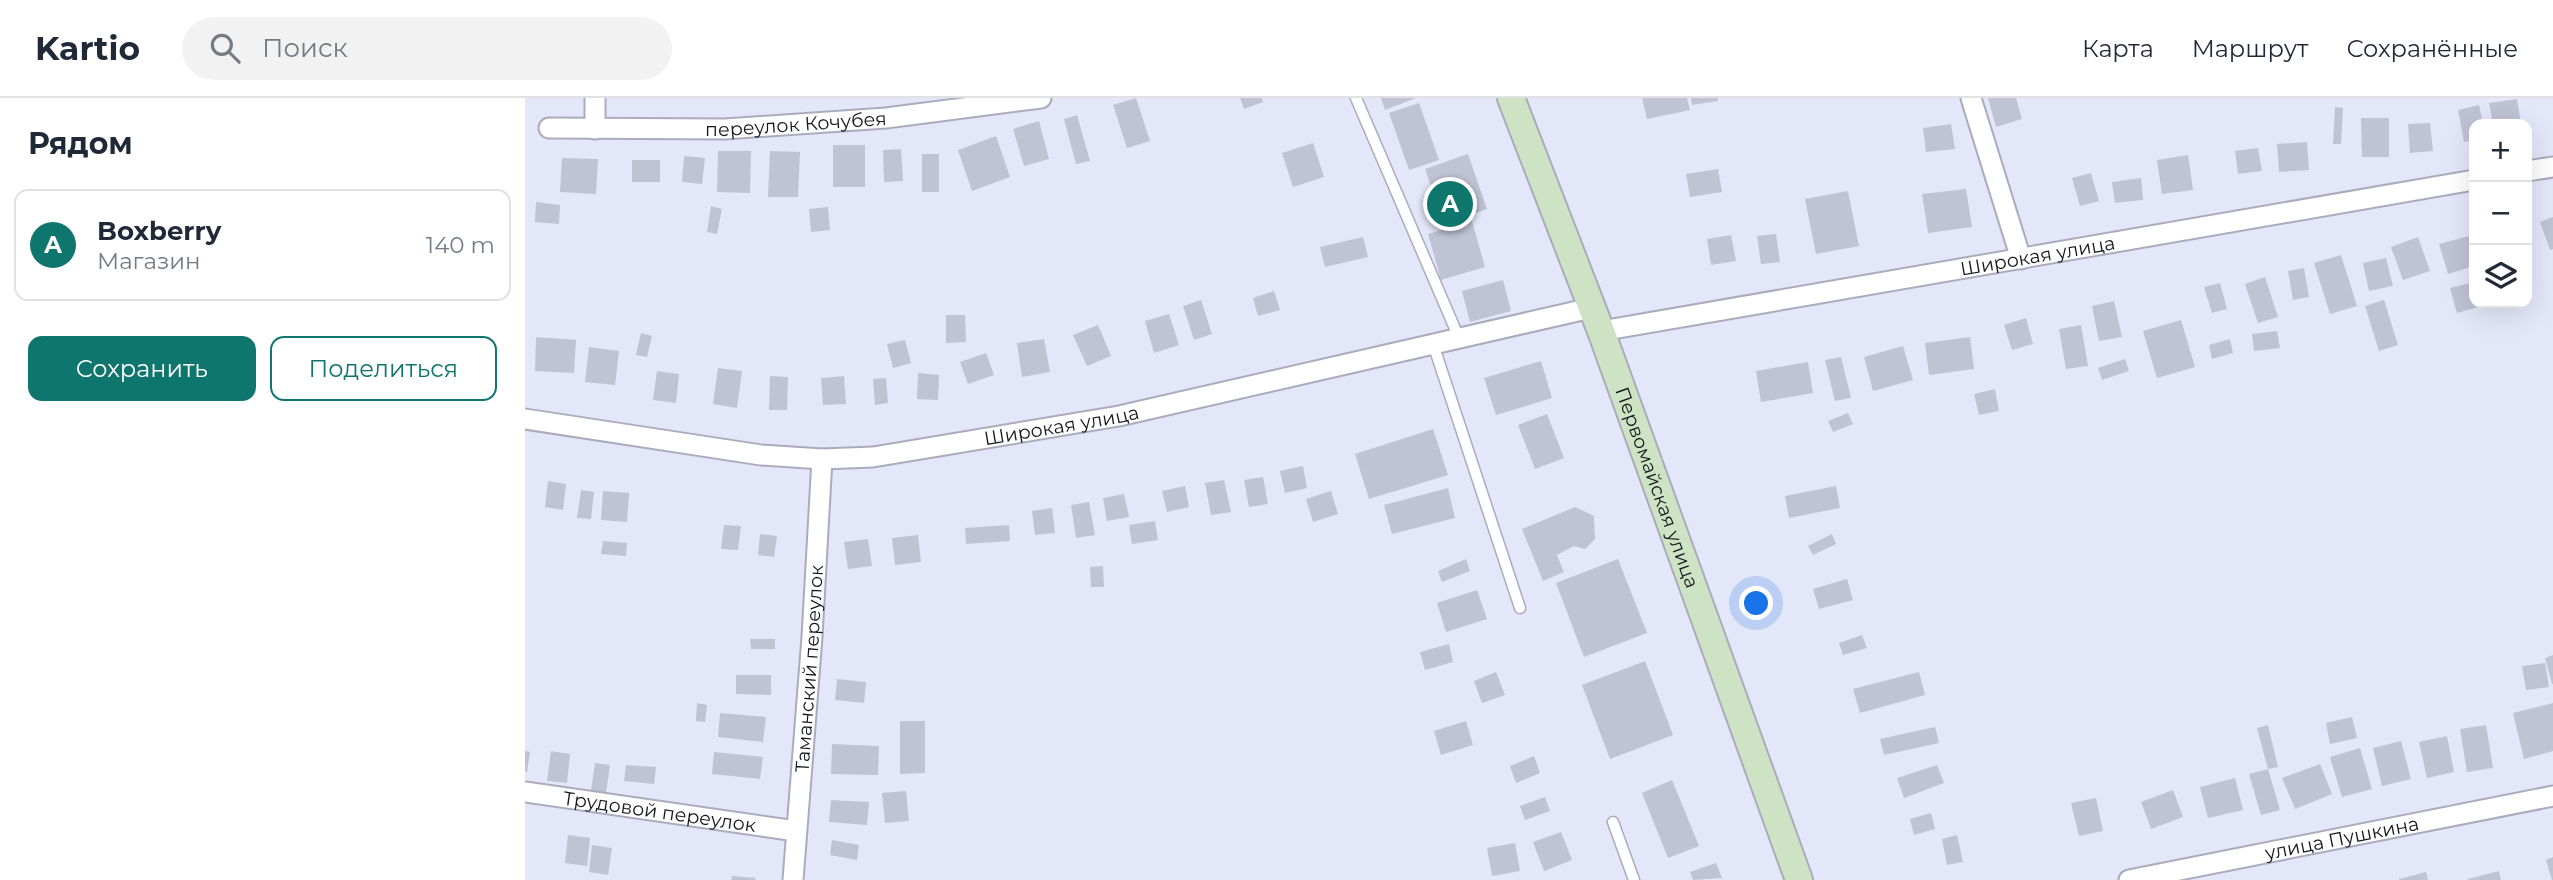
<!DOCTYPE html>
<html lang="ru">
<meta charset="utf-8">
<style>
body{margin:0;font-family:Montserrat,sans-serif;background:#f2f2f3;color:#1f2937}
.controls{position:absolute;right:21px;top:21px;display:grid;overflow:hidden;border-radius:14px;box-shadow:0 7px 28px #0002}
.controls button{width:63px;height:63px;display:grid;place-items:center;padding:0;border:0;border-bottom:2px solid #e0e1e3;background:#fff;color:#1f2937;font:35px sans-serif}
.you{position:absolute;left:1232px;top:506px;width:24px;height:24px;margin:-18px;border:5px solid #fff;border-radius:50%;background:#1a73e8;box-shadow:0 0 0 10px #1a73e833}
.badge{display:grid;place-items:center;width:46px;height:46px;border-radius:50%;background:#0f766e;color:#fff;font-size:23px;font-weight:700}
.pin{position:absolute;translate:-50% -50%;border:4px solid #fff;box-shadow:0 2px 7px #0006}
.list{margin:0;padding:0;list-style:none}
h2{display:flex;justify-content:space-between;align-items:center;height:91px;margin:0;padding:0 28px;font-size:30px}
h2 small{font-size:23px;font-weight:400;color:#747a83}
.list li{display:grid;grid-template-columns:46px 1fr auto;gap:21px;align-items:center;box-sizing:border-box;height:112px;margin:0 14px 14px;padding:0 14px;border:2px solid #e0e1e3;border-radius:14px}
.list b{display:block;font-size:26px;white-space:nowrap}
.list p{margin:0;font-size:23px;white-space:nowrap;color:#747a83}
.list em{font-size:23px;font-style:normal;color:#747a83}
.actions{display:flex;gap:14px;padding:21px 28px}
.actions a{flex:1;padding:16px 0;border:2px solid #0f766e;border-radius:14px;text-align:center;font-size:24px;color:#0f766e}
.actions .main{background:#0f766e;color:#fff}
.icon{flex:none;width:38px;height:38px;fill:none;stroke:currentColor;stroke-width:2;stroke-linecap:round;stroke-linejoin:round}
.map{position:relative;flex:none;width:2028px;height:782px;overflow:hidden}
header{display:flex;align-items:center;gap:42px;box-sizing:border-box;height:98px;padding:0 35px;background:#fff;border-bottom:2px solid #e0e1e3}
header strong{font-size:33px}
nav{display:flex;gap:38px;margin-inline-start:auto;font-size:24px}
.search{width:490px;height:63px;background:#f2f2f3;display:flex;align-items:center;gap:18px;box-sizing:border-box;padding:0 24px;border-radius:38px;color:#747a83;font-size:26px}
main{display:flex}
aside{flex:1;background:#fff}
.map>svg:first-child{display:block}
</style>
<header>
<strong>Kartio</strong>
<div class="search"><svg class="icon" aria-label="search" viewBox="0 0 24 24"><circle cx="10" cy="10" r="6"/><path d="M15 15l6 6"/></svg>Поиск</div>
<nav><a>Карта</a><a>Маршрут</a><a>Сохранённые</a></nav>
</header>
<main>
<aside>
<h2>Рядом<small></small></h2>
<ul class="list">
<li><span class="badge">A</span><div><b>Boxberry</b><p>Магазин</p></div><em>140 m</em></li>
</ul>
<div class="actions"><a class="main">Сохранить</a><a>Поделиться</a></div>
</aside>
<div class="map">
<svg width="2028" height="782" viewBox="0 0 2028 782">
<rect width="100%" height="100%" fill="#e4e7f9"/>
<g fill="#c0c3d4">
<path d="M611 0 625 43 602 50 588 7Z"/>
<path d="M715 0H737L738 4 719 11Z"/>
<path d="M856 0H891L860 12Z"/>
<path d="M1117 0H1162L1165 12 1122 21Z"/>
<path d="M1166 0H1193V3L1167 7Z"/>
<path d="M1463 0H1491L1497 21 1471 29Z"/>
<path d="M1992 1 1996 26H1968L1964 5Z"/>
<path d="M894 5 914 62 884 72 864 15Z"/>
<path d="M1954 7 1958 26H1949V42L1939 44 1933 12Z"/>
<path d="M1810 9 1818 10 1816 46H1808Z"/>
<path d="M552 17 565 63 551 66 539 21Z"/>
<path d="M1836 20H1864V59H1837Z"/>
<path d="M514 23 524 61 499 68 488 31Z"/>
<path d="M1905 25 1908 53 1885 55 1883 26Z"/>
<path d="M1426 26 1430 51 1401 54 1398 30Z"/>
<path d="M471 38 485 79 447 93 433 52Z"/>
<path d="M1782 44 1784 72 1754 74 1752 46Z"/>
<path d="M788 45 799 79 768 89 757 55Z"/>
<rect x="308" y="47" width="32" height="42"/>
<path d="M1733 50 1737 73 1713 76 1710 53Z"/>
<path d="M376 51 378 83 359 84 358 52Z"/>
<path d="M193 53H226L225 95 192 94Z"/>
<path d="M245 53 275 54 273 99H243Z"/>
<rect x="397" y="56" width="17" height="38"/>
<path d="M943 56 962 111 919 126 900 71Z"/>
<path d="M1663 57 1668 92 1637 96 1632 62Z"/>
<path d="M159 58 180 60 177 86 157 84Z"/>
<path d="M37 60 73 61 71 96 35 94Z"/>
<rect x="107" y="62" width="28" height="22"/>
<path d="M1193 71 1197 94 1165 99 1161 76Z"/>
<path d="M1566 75 1574 103 1555 108 1547 80Z"/>
<path d="M1616 80 1618 102 1590 105 1587 84Z"/>
<path d="M1441 91 1447 129 1403 135 1397 96Z"/>
<path d="M1323 93 1334 148 1291 156 1280 101Z"/>
<path d="M11 104 35 107 34 126 10 124Z"/>
<path d="M186 108 197 111 192 136 182 134Z"/>
<path d="M303 109 305 132 286 134 284 111Z"/>
<path d="M2028 119V151L2025 152 2015 124Z"/>
<path d="M947 123 960 169 916 182 903 136Z"/>
<path d="M1251 136 1255 164 1236 166 1232 138Z"/>
<path d="M1206 137 1211 163 1186 167 1182 141Z"/>
<path d="M1944 138 1949 156V168L1923 176 1914 146Z"/>
<path d="M838 139 843 159 800 169 795 149Z"/>
<path d="M1893 139 1905 173 1878 182 1866 149Z"/>
<path d="M1816 157 1832 208 1805 216 1789 165Z"/>
<path d="M1861 160 1868 188 1844 193 1838 165Z"/>
<path d="M1779 170 1784 199 1768 202 1763 173Z"/>
<path d="M1740 179 1753 219 1733 225 1720 186Z"/>
<path d="M978 182 986 213 945 224 937 193Z"/>
<path d="M1695 185 1702 211 1687 215 1679 189Z"/>
<path d="M1946 185 1949 205 1953 209 1932 215 1925 190Z"/>
<path d="M749 193 755 212 733 218 728 200Z"/>
<path d="M676 202 687 236 669 242 658 208Z"/>
<path d="M1859 202 1873 247 1854 253 1840 208Z"/>
<path d="M1589 203 1597 239 1574 243 1567 208Z"/>
<path d="M644 216 654 247 629 255 620 223Z"/>
<path d="M421 217H440L441 244 421 245Z"/>
<path d="M1501 220 1508 246 1487 252 1479 227Z"/>
<path d="M1656 222 1670 269 1632 280 1618 233Z"/>
<path d="M573 227 586 258 562 268 548 237Z"/>
<path d="M1556 227 1563 268 1541 271 1534 231Z"/>
<path d="M1752 233 1755 250 1729 253 1727 236Z"/>
<path d="M116 235 127 238 122 259 111 257Z"/>
<path d="M11 239 51 242 49 275 10 273Z"/>
<path d="M1445 239 1449 271 1404 277 1400 245Z"/>
<path d="M519 241 525 274 497 279 492 245Z"/>
<path d="M1705 241 1708 255 1687 261 1684 247Z"/>
<path d="M380 242 386 265 368 270 362 246Z"/>
<path d="M1378 248 1388 282 1348 293 1339 259Z"/>
<path d="M64 249 94 253 90 287 60 284Z"/>
<path d="M461 255 469 277 443 286 435 264Z"/>
<path d="M1316 259 1326 300 1310 303 1300 262Z"/>
<path d="M1600 261 1604 273 1577 282 1573 270Z"/>
<path d="M1016 263 1027 300 971 317 959 280Z"/>
<path d="M1283 264 1288 295 1236 304 1231 273Z"/>
<path d="M193 270 217 273 212 310 188 306Z"/>
<path d="M132 273 154 276 151 305 128 302Z"/>
<path d="M393 275 414 277 413 302 392 301Z"/>
<path d="M245 278 263 279 262 312H244Z"/>
<path d="M319 278 321 306 298 307 296 280Z"/>
<path d="M361 280 363 305 350 307 348 281Z"/>
<path d="M1470 291 1474 313 1454 317 1449 296Z"/>
<path d="M1323 315 1328 326 1308 334 1303 323Z"/>
<path d="M1022 316 1039 360 1010 371 993 327Z"/>
<path d="M908 331 923 377 844 401 830 356Z"/>
<path d="M778 368 782 390 760 395 755 373Z"/>
<path d="M738 379 743 406 724 409 719 382Z"/>
<path d="M699 382 706 414 686 417 680 385Z"/>
<path d="M23 383 41 386 38 412 20 409Z"/>
<path d="M660 388 664 409 642 414 637 393Z"/>
<path d="M1311 388 1315 410 1264 420 1260 398Z"/>
<path d="M923 390 930 420 867 436 859 407Z"/>
<path d="M56 392 69 394 66 421 52 420Z"/>
<path d="M78 393 104 395 102 424 76 422Z"/>
<path d="M806 393 813 416 788 424 781 401Z"/>
<path d="M599 396 604 419 582 423 578 400Z"/>
<path d="M564 404 570 437 551 440 546 407Z"/>
<path d="M1050 409 1069 418 1070 441 1060 451 1049 448 1032 457 1039 474 1018 483 997 431Z"/>
<path d="M527 410 530 435 510 437 507 413Z"/>
<path d="M630 423 633 442 607 446 604 427Z"/>
<path d="M199 427 216 428 213 452 196 451Z"/>
<path d="M484 427 485 443 441 446 440 430Z"/>
<path d="M235 436 252 438 249 459 233 457Z"/>
<path d="M1307 436 1311 446 1288 457 1283 448Z"/>
<path d="M393 437 396 464 370 467 367 440Z"/>
<path d="M343 441 347 468 323 471 319 444Z"/>
<path d="M78 443 102 445 101 458 76 456Z"/>
<path d="M941 461 945 473 917 484 913 473Z"/>
<path d="M1093 461 1122 535 1059 559 1031 485Z"/>
<path d="M578 468 579 489H566L565 469Z"/>
<path d="M1322 481 1328 502 1294 511 1288 491Z"/>
<path d="M952 492 962 521 921 534 912 505Z"/>
<path d="M1337 537 1342 550 1318 557 1314 545Z"/>
<path d="M225 541H250V551H226Z"/>
<path d="M924 546 928 564 900 572 895 554Z"/>
<path d="M2028 557V586H2027L2020 560Z"/>
<path d="M1120 563 1148 637 1085 661 1057 587Z"/>
<path d="M2020 565 2024 589 2001 592 1997 568Z"/>
<path d="M971 574 980 597 957 605 949 583Z"/>
<path d="M1394 574 1400 597 1335 615 1328 591Z"/>
<path d="M211 577H246V597L211 596Z"/>
<path d="M312 581 341 584 339 605 310 602Z"/>
<path d="M172 605 182 607 180 624 171 623Z"/>
<path d="M2028 605V653L1999 661 1988 615Z"/>
<path d="M195 615 241 619 238 644 193 639Z"/>
<path d="M1827 619 1832 640 1805 646 1801 625Z"/>
<path d="M375 623H400V675L375 676Z"/>
<path d="M941 623 948 647 916 657 909 633Z"/>
<path d="M1743 627 1753 669 1743 671 1732 630Z"/>
<path d="M1961 627 1968 670 1942 674 1935 631Z"/>
<path d="M1410 629 1414 645 1359 657 1355 641Z"/>
<path d="M1922 638 1929 674 1902 680 1894 644Z"/>
<path d="M1876 643 1886 681 1857 688 1848 650Z"/>
<path d="M307 646 354 648 353 677 306 676Z"/>
<path d="M1835 650 1847 691 1817 699 1805 659Z"/>
<path d="M0 653 5 654 2 674H0Z"/>
<path d="M26 653 45 656 42 685 22 683Z"/>
<path d="M189 654 238 659 235 681 187 676Z"/>
<path d="M1009 658 1015 675 991 685 985 668Z"/>
<path d="M70 665 85 667 81 695 66 693Z"/>
<path d="M1795 666 1807 696 1770 711 1757 680Z"/>
<path d="M101 667 131 669 129 686 99 683Z"/>
<path d="M1412 667 1419 685 1379 700 1372 680Z"/>
<path d="M1743 671 1755 712 1736 717 1724 676Z"/>
<path d="M1710 680 1718 712 1683 720 1675 689Z"/>
<path d="M1147 682 1174 748 1143 760 1117 695Z"/>
<path d="M1648 692 1658 719 1626 731 1616 704Z"/>
<path d="M381 693 384 723 360 725 357 695Z"/>
<path d="M1020 699 1025 713 1000 722 995 708Z"/>
<path d="M1571 700 1578 733 1554 738 1546 705Z"/>
<path d="M306 702 344 704 342 727 304 724Z"/>
<path d="M1406 715 1410 731 1389 737 1385 721Z"/>
<path d="M1036 734 1047 762 1019 773 1008 744Z"/>
<path d="M43 737 65 740 62 768 40 765Z"/>
<path d="M1432 737 1438 764 1422 767 1417 741Z"/>
<path d="M307 742 334 747 332 762 305 757Z"/>
<path d="M990 745 995 773 967 778 962 750Z"/>
<path d="M67 747 87 750 83 777 64 774Z"/>
<path d="M2028 759V782H2027L2021 762Z"/>
<path d="M1191 765 1197 780 1168 782 1165 774Z"/>
<path d="M1974 773 1976 782H1943V781Z"/>
<path d="M1901 774 1903 782H1874V781Z"/>
<path d="M207 778 231 780 230 782H206Z"/>
</g>
<g fill="none" stroke-linecap="round" stroke-linejoin="round">
<defs>
<g id="lane">
<path d="M831 0 934 240"/>
<path d="M908 246 995 510"/>
<path d="M1088 724 1109 782"/>
</g>
<g id="street">
<path d="M1446 0 1496 161"/>
<path id="s1" d="M24 30 200 31 361 20 516 0"/>
<path d="M70 31V0"/>
<path d="M2002 73 2028 69"/>
<path id="s2" d="M1076 233 1949 82"/>
<path id="s3" d="M0 321 236 357 297 361 348 359 594 318 1066 210"/>
<path id="s4" d="M0 694 271 733"/>
<path id="s5" d="M268 782 287 539 297 361"/>
<path id="s6" d="M1604 782 2028 698"/>
</g>
<g id="secondary">
<path id="s7" d="M986 0 1076 233 1274 782"/>
</g>
</defs>
<use href="#lane" stroke="#aaacbd" stroke-width="13"/>
<use href="#street" stroke="#aaacbd" stroke-width="23"/>
<use href="#secondary" stroke="#aaacbd" stroke-width="30"/>
<use href="#lane" stroke="#fff" stroke-width="10"/>
<use href="#street" stroke="#fff" stroke-width="19"/>
<use href="#secondary" stroke="#cee3c3" stroke-width="26"/>
</g>
<g text-anchor="middle" dominant-baseline="central" stroke-width="7" stroke-linejoin="round" paint-order="stroke">
<g font-size="19" fill="#15161c" stroke="#fff">
<text stroke="none"><textPath href="#s1" startOffset="247">переулок Кочубея</textPath></text>
<text stroke="none"><textPath href="#s2" startOffset="443">Широкая улица</textPath></text>
<text stroke="none"><textPath href="#s3" startOffset="542">Широкая улица</textPath></text>
<text stroke="none"><textPath href="#s7" startOffset="416">Первомайская улица</textPath></text>
<text stroke="none"><textPath href="#s5" startOffset="212">Таманский переулок</textPath></text>
<text stroke="none"><textPath href="#s4" startOffset="136">Трудовой переулок</textPath></text>
<text stroke="none"><textPath href="#s6" startOffset="217">улица Пушкина</textPath></text>
</g>
</g>
</svg>
<div class="controls">
<button>+</button>
<button>−</button>
<button><svg class="icon" aria-label="layers" viewBox="0 0 24 24"><path d="M12 4l9 5-9 5-9-5zM3 14l9 5 9-5"/></svg></button>
</div>
<div class="you"></div>
<div class="pin badge" style="left:925px;top:106px">A</div>
</div>
</main>
